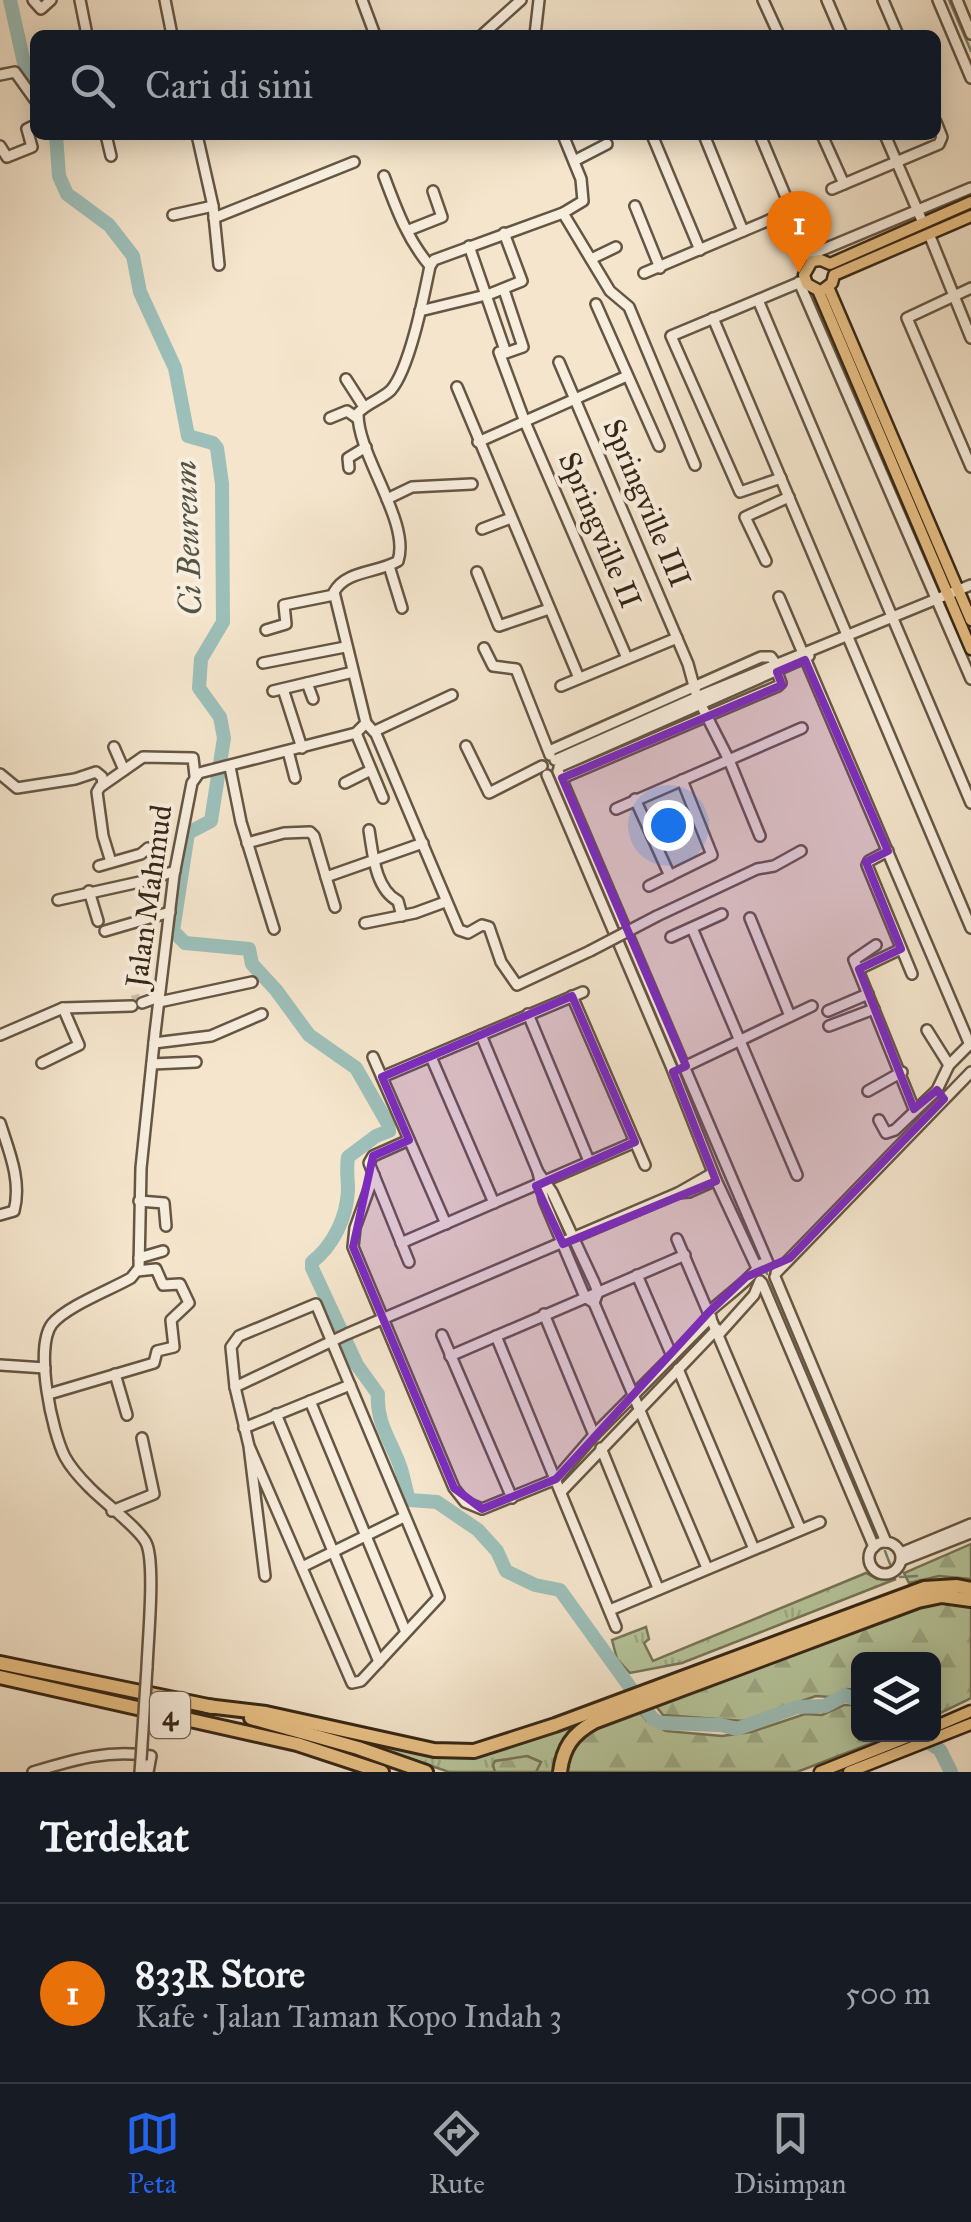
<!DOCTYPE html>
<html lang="id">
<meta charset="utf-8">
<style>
body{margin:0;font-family:"IM FELL Great Primer",serif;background:#242831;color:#f1f3f6}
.controls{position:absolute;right:30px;bottom:30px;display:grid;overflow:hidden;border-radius:15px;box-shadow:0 5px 25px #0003}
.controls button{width:90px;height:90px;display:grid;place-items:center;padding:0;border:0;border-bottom:2px solid #363941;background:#171b24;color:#f1f3f6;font:50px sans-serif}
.you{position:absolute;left:668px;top:825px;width:35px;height:35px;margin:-25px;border:8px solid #fff;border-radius:50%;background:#1a73e8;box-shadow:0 0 0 15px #1a73e833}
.badge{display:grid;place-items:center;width:65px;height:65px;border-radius:50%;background:#2563eb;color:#fff;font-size:32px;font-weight:700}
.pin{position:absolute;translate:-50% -82px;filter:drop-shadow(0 2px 5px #0008)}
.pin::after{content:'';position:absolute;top:52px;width:35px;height:30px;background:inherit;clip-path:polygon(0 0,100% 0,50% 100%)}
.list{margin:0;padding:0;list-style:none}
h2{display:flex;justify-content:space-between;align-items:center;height:130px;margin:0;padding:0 40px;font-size:42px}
h2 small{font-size:32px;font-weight:400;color:#9ea1a6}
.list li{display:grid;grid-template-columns:65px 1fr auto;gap:30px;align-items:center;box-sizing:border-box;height:180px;padding:0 40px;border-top:2px solid #363941}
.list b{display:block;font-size:38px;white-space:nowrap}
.list p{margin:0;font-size:32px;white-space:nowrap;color:#9ea1a6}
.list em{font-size:32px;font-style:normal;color:#9ea1a6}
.icon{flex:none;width:55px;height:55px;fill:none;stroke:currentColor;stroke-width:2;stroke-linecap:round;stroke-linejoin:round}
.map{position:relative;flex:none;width:971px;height:1772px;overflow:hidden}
.search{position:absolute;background:#171b24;box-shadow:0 5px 25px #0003;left:30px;right:30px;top:30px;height:110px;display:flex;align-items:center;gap:25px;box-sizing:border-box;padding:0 35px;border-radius:15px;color:#9ea1a6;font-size:38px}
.sheet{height:310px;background:#171b24}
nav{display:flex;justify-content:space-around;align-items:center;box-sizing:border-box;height:140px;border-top:2px solid #363941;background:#171b24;font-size:28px;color:#9ea1a6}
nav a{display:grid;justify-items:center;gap:5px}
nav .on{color:#2563eb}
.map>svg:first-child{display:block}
</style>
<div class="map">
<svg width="971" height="1772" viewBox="0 0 971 1772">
<defs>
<pattern id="grass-tufts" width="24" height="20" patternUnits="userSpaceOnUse" patternTransform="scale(2.5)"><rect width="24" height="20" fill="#b6c69c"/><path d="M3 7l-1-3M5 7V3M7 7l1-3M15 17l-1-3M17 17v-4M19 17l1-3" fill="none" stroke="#9daa86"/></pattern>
<pattern id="forest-firs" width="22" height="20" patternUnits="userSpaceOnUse" patternTransform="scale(2.5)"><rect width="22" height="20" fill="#b6c69c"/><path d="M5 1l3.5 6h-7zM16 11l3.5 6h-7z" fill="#9daa86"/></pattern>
</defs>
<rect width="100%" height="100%" fill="#f4e5cc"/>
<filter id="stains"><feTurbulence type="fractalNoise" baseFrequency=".002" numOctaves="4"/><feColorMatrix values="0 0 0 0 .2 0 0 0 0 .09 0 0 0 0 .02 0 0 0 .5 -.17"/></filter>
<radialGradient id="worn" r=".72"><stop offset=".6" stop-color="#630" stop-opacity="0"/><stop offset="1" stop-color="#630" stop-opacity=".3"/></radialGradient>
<g fill="url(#grass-tufts)" stroke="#767658" stroke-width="2.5">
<path d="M866 1573 877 1579H896L682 1663 630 1673 617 1659 612 1640 646 1627 649 1639 644 1643 653 1661Z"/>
<path d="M587 1719C569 1736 556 1746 554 1772H449L347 1737 477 1755 513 1746Z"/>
</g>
<g fill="url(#forest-firs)" stroke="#767658" stroke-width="2.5">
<path d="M971 1544V1579L939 1576 909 1583 904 1573Z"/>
<path d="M956 1599 971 1603V1698L934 1716V1660H858V1690L847 1689 830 1697 816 1696 743 1721 663 1715 656 1706 929 1602Z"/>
<path d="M844 1705H852L858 1710V1734L893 1735 797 1772H565C577 1730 602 1724 640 1712L647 1721 666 1731 722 1736 751 1732 805 1714 822 1715Z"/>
<path d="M527 1756 541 1762 536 1772H495L493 1765 495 1761Z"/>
</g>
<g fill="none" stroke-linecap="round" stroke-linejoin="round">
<g stroke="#738277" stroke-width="2.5">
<path d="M949 0 971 51"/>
<path d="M512 671 519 687"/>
<path d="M765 1267 767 1274"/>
<path d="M772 1285 880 1539"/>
<path d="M885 1551 890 1564"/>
<path d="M900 1577 917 1576"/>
</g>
<g stroke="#9cbfb9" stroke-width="14">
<path d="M10 0 28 81 35 92"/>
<path d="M56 135 59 176 67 194 109 225 133 256 140 292 175 368 188 436 213 443 217 448 222 484 223 622 201 659 199 688 220 717 224 738 211 821 188 833 173 931 185 943 249 949 252 964 276 990 309 1035 356 1068 388 1124 389 1131 376 1136 348 1157C346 1169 348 1179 348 1190 347 1217 333 1246 312 1262V1268L357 1365 378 1394C376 1425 393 1443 401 1469 404 1479 406 1490 409 1500L437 1502 478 1530 497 1551 506 1571 535 1585 560 1590 653 1719 661 1723 721 1725 737 1729 797 1707 825 1706 845 1695 858 1701"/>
<path d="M916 1734 940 1750 951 1772"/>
</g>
<path stroke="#cebfa7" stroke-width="9" stroke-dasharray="9 4.5" stroke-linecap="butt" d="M132 1000 140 998"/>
<defs>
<g id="minor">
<path d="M33 0 41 9 51 0"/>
<path d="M80 0 87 35"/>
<path d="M165 0 172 35"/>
<path d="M362 0 375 35"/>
<path d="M763 0 779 35"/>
<path d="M827 0 842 35"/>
<path d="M883 0 898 35"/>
<path d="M938 0 971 78"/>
<path d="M957 0 971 34"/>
<path d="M482 35 521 0"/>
<path d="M535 35 539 0"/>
<path d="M0 75 15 72 35 100"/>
<path d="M106 135 111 156"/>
<path d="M197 135 213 206 219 265"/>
<path d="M652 135 700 250"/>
<path d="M704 135 743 231"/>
<path d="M760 135 811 257"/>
<path d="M822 135 844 184"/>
<path d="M885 135 923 223"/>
<path d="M0 146 7 157 32 147 27 129 35 125"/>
<path d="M574 161 607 144"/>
<path d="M384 176C396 208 407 239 430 266"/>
<path d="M832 189 939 144 942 137 936 122"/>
<path d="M635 206 660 268"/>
<path d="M563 213 610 291 629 307 695 465"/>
<path d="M173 215 213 206"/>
<path d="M214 218 354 162"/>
<path d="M409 230 442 217 433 191"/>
<path d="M929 234 971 338"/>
<path d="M469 246 506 353 523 347 504 290"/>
<path d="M810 255 971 188"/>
<path d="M591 259 616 247"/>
<path d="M644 273 793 210"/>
<path d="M799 282 971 679"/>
<path d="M971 288 907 318 971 467"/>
<path d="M758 300 971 803"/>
<path d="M596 304 659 446"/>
<path d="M420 311 490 294 522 281 504 233"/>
<path d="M713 318 971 928"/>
<path d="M499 352 525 422 627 658"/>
<path d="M559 362 688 664 697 697 729 760 760 836"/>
<path d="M346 379 364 407"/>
<path d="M457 387 579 678"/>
<path d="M330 418 347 411 357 418"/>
<path d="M478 442 627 376"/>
<path d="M349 468 348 458 366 447"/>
<path d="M781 478 740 492 671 336 803 281"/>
<path d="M387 499 412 487 472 484"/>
<path d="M482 529 511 518"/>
<path d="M766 561 745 517 789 497"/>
<path d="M389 566 402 608"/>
<path d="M477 572 499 626 549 609"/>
<path d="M779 597 970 1045"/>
<path d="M266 630 286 624 284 605 334 595"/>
<path d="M484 648 493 666 516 669 550 755"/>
<path d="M263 663 345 647"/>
<path d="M307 683 313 699"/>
<path d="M561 686 677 638"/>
<path d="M283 689 302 748"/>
<path d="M273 691 353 672"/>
<path d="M366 723 376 734 459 930 468 933 482 925 489 927 501 962 517 985 590 951"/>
<path d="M375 731 452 695"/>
<path d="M356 733 383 798"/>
<path d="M466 746 489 793 542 766"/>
<path d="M114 747 124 770"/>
<path d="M288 751 295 778"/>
<path d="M549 751 761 657H771L776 664"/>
<path d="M555 760 697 697 971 585"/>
<path d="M230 767 241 822 274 929"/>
<path d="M559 767 809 656"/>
<path d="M558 771 768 1263"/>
<path d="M0 774 17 788 75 779 96 772 102 777 103 784"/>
<path d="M547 775 671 1066 716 1180 757 1268"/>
<path d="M562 778 778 686 781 683 777 672"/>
<path d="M345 783 371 770"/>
<path d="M635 799 670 876"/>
<path d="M616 809 802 728"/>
<path d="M369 830C373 854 375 889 398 901L402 916"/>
<path d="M247 843 284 833 310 832 314 836 326 877 423 843"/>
<path d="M888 851 869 861 867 865 912 974"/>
<path d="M111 862 103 836 97 792 100 787 143 757 193 758 195 776"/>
<path d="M99 866 141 854 148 848"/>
<path d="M326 877 335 907"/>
<path d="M649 886 712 855 682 780"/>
<path d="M89 891 98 921"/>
<path d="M58 900 144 881 175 871"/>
<path d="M657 916 757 869 774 866 801 851"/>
<path d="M750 918 790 1016"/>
<path d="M365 923 415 913 445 902"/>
<path d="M692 928 797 1175"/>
<path d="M105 931 170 912"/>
<path d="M671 937 722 914"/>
<path d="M876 945 854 960 914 1109"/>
<path d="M859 969 901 949"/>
<path d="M572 996 645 1165"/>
<path d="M159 1002 252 982"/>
<path d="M142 1003 159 997"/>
<path d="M828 1011 868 994"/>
<path d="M528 1014 589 1161"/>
<path d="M829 1026 874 1009"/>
<path d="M927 1030 949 1065"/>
<path d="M0 1035 63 1008 132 1006"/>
<path d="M481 1035 538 1172 552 1192 594 1282 598 1292 594 1303"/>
<path d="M154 1043 211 1036 262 1014"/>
<path d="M373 1057 446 1224"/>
<path d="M431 1057 494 1203"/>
<path d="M42 1063 79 1045 63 1008"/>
<path d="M152 1064 196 1062"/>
<path d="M684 1067 812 1006"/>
<path d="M382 1077 583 992"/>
<path d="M868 1091 902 1072"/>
<path d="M879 1120 886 1133 895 1130 937 1090 949 1065 971 1043"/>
<path d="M0 1123C9 1151 22 1181 14 1211L0 1215"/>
<path d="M409 1140 373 1156 369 1163 409 1262"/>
<path d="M538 1172 544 1200 585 1297 594 1303 707 1568"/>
<path d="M713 1173 678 1193 689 1192 716 1180"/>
<path d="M374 1175 355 1228 353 1247 454 1488 465 1502 482 1509 556 1479 594 1435 711 1317"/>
<path d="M139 1201 164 1203 166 1226"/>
<path d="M677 1239 800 1528"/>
<path d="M401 1243 635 1142"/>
<path d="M139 1258 163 1251"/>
<path d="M776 1273 971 1072"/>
<path d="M637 1275 672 1356"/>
<path d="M775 1277 886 1542"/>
<path d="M762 1283 874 1547"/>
<path d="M709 1312C724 1298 751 1279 761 1264"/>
<path d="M544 1314 594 1435"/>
<path d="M719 1334 754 1295 760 1281"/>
<path d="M442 1335 512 1498"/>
<path d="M496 1336 616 1627"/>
<path d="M450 1356 685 1255"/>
<path d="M0 1365 45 1368"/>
<path d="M678 1369 754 1549"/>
<path d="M115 1374 127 1415"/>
<path d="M235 1387 347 1334 678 1193"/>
<path d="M49 1394 154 1363 157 1351 174 1347 171 1320 189 1303 180 1284 163 1285 156 1269 137 1271"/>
<path d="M310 1401 405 1630"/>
<path d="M276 1414 379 1662"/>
<path d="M244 1428 350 1385"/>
<path d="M249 1446 352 1683 361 1681 439 1597 316 1304 239 1336 231 1347 235 1387 249 1446 265 1576"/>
<path d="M601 1448 658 1588"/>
<path d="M561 1492 717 1329"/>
<path d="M112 1511 154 1494 142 1438"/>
<circle cx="885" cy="1558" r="16"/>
<path d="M901 1553 971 1524"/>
<path d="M902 1560 971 1533"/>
<path d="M302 1567 404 1517"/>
<path d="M610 1610 820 1522"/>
<path d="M147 1667C148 1640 155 1567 147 1545 143 1531 102 1501 89 1487 80 1478 71 1468 65 1457 52 1432 34 1348 52 1324 67 1306 110 1290 131 1278L139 1268 141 1168 155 1033 174 875 192 783 199 773 356 733 366 723 334 592C346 570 378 573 398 561 411 522 357 455 358 413 367 403 382 399 391 390 410 368 424 295 430 266L434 260 563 213 583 201 581 179 563 135"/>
<path d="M33 1772C73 1760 108 1749 151 1756L148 1772"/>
<path d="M140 1772 141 1760"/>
</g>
<g id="major">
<path d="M971 202 830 264 821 260 812 261 804 275 807 284 818 290 971 649"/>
<path d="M828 287 971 620"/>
<path d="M824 289 832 283 834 275 971 216"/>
<path d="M934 1727 971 1711"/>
<path d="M820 1772 915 1734"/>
<path d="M849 1772 971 1724"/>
</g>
<g id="highway">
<path d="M0 1663 213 1707"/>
<path d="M0 1677 297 1744 382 1772"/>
<path d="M207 1706 266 1713 434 1750 474 1751 555 1725 924 1588 957 1586 971 1589"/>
<path d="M251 1718 358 1748 426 1772"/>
<path d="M560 1772C563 1748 572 1734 594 1722L918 1601 942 1596 971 1600"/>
</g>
</defs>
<use href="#minor" stroke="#655643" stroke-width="14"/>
<use href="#major" stroke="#352615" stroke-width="15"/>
<use href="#highway" stroke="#352615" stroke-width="18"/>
<use href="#minor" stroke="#f8eede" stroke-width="9"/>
<use href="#major" stroke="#eac286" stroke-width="10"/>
<use href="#highway" stroke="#eac286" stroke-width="12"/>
<defs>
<g id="minor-bridge">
<path d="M590 951 657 916"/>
<path d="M141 1760 147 1667"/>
</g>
</defs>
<use href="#minor-bridge" stroke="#655643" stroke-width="14" stroke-linecap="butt"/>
<use href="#minor-bridge" stroke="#f8eede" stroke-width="9"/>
</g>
<path fill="#7b2cbf" fill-opacity="0.2" stroke="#7b2cbf" stroke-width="8" stroke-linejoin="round" d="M805 660 888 851 866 862 901 949 859 969 914 1109 937 1090 944 1099 790 1258 746 1277 709 1312 556 1479 482 1509 454 1488 353 1247 373 1156 409 1140 382 1077 572 996 635 1142 536 1186 563 1244 716 1181 673 1072 686 1066 562 778 782 685 777 672Z"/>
<g text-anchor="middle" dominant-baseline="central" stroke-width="8" stroke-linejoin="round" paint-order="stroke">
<rect fill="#f8eede" stroke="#706251" stroke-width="2.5" x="150" y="1692" width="40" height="46" rx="8"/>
<g font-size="28" font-weight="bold" fill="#352615">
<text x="170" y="1715">4</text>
</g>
<g font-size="30" fill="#352615" stroke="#f8eede">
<text transform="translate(647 503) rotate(67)">Springville III</text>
<text transform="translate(600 530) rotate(67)">Springville II</text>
<text transform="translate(149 896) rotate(-82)">Jalan Mahmud</text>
</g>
<g font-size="32" font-style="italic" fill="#545446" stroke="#f8eede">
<text transform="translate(188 538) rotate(-92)">Ci Beureum</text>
</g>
</g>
<rect width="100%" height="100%" filter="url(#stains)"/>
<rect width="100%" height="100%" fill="url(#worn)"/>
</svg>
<div class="controls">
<button><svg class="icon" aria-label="layers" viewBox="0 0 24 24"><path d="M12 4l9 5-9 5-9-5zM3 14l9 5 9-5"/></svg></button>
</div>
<div class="you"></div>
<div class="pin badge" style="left:799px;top:273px;background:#e8710a">1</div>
<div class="search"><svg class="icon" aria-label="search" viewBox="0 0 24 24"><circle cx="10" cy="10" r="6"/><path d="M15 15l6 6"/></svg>Cari di sini</div>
</div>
<section class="sheet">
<h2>Terdekat<small></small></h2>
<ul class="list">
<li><span class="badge" style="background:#e8710a">1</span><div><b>833R Store</b><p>Kafe · Jalan Taman Kopo Indah 3</p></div><em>500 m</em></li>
</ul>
</section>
<nav>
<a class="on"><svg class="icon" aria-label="map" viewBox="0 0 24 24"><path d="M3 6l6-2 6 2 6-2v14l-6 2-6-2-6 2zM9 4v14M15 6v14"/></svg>Peta</a>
<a><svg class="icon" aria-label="directions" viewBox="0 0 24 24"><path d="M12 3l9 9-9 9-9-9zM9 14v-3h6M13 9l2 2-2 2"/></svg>Rute</a>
<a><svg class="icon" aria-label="saved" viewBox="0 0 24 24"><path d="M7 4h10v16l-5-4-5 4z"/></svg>Disimpan</a>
</nav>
